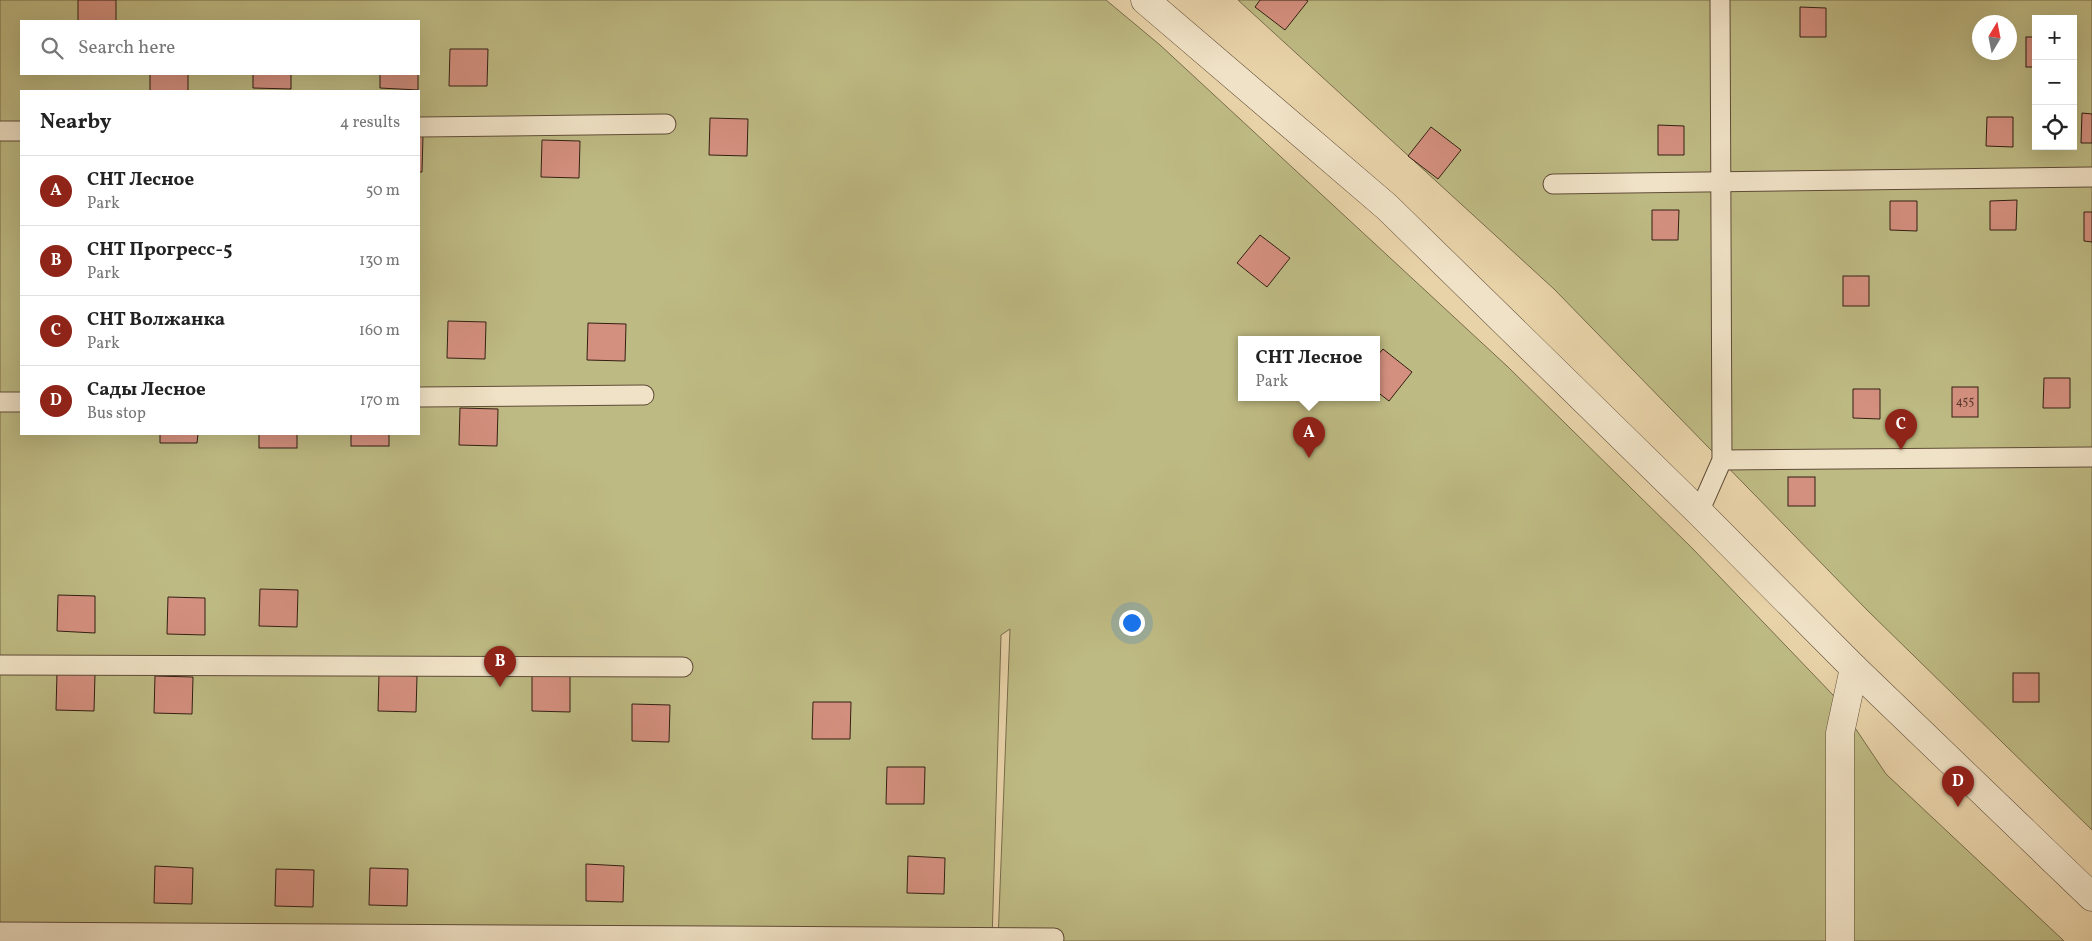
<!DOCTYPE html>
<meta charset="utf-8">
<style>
body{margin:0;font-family:Vollkorn,serif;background:#f2f2f2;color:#222}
.controls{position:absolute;right:15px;top:15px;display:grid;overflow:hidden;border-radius:0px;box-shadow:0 5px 20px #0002}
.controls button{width:45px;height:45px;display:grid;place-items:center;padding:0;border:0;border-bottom:1px solid #e0e0e0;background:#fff;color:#222;font:25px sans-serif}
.compass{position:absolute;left:1972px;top:15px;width:45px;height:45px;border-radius:50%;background:#fff;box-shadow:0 5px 20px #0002;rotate:10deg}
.you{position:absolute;left:1131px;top:622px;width:18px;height:18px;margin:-12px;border:4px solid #fff;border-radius:50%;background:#1a73e8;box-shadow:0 0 0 8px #1a73e833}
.badge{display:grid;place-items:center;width:32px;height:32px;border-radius:50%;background:#8f2418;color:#fff;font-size:16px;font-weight:700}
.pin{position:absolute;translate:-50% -41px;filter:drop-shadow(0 1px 2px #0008)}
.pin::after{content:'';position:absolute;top:26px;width:18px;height:15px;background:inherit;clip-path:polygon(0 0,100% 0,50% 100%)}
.popup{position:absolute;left:1238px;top:336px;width:142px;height:65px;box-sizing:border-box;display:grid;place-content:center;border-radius:0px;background:#fff;filter:drop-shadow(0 1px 4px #0005);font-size:16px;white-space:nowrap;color:#767676}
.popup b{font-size:19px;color:#222}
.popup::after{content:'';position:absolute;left:50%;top:100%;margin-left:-10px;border:10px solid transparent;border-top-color:#fff}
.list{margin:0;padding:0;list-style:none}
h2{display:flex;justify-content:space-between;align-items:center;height:65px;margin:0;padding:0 20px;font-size:21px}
h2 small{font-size:16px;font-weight:400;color:#767676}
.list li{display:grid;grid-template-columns:32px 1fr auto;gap:15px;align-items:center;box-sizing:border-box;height:70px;padding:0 20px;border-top:1px solid #e0e0e0}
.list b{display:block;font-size:19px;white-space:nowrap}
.list p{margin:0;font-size:16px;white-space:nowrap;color:#767676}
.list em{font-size:16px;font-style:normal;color:#767676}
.icon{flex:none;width:28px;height:28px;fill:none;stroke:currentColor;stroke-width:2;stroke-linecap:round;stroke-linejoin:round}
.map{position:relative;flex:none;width:2092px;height:941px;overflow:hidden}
.search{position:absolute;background:#fff;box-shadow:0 5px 20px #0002;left:20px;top:20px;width:400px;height:55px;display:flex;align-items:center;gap:12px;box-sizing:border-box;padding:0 18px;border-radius:0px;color:#767676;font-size:19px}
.panel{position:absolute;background:#fff;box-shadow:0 5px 20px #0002;left:20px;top:90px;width:400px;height:345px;border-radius:0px}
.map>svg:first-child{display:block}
</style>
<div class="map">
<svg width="2092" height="941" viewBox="0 0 2092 941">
<rect width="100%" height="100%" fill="#e8d2a8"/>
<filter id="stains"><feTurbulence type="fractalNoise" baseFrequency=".004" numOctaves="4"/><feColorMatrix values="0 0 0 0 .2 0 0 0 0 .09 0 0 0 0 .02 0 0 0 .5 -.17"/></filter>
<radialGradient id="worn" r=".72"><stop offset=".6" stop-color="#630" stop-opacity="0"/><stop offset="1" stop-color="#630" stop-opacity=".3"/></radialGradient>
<g fill="#beba83" stroke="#786c4b" fill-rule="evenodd">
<path d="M0 0H1106L1160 45 1508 367 1693 549 1833 695 1886 774 2064 941H998L1010 629 1001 635 992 941H0ZM21 21H419V74H21ZM21 91H419V434H21ZM1242 339H1376V397H1242Z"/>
<path d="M1238 0H2092V830L1867 610 1554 289ZM2036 19H2073V146H2036ZM1980 22H2010V52H1980Z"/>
</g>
<g fill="#d4907f" stroke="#331f13">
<rect x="78" y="0" width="38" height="21"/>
<path d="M1260 0H1306L1308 1 1285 30 1255 7Z"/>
<path d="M1800 7 1826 8V37H1800Z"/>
<rect x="2026" y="37" width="10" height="30"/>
<path d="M450 49H488L487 86H449Z"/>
<rect x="150" y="74" width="38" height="17"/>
<path d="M253 74H291V89L253 88Z"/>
<path d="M380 74H418V90L380 88Z"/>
<path d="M2082 113 2092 114V143H2081Z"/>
<path d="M1987 117H2013V147L1986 146Z"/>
<path d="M710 118 748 119 747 156 709 155Z"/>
<path d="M1658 125 1684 126V155H1658Z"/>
<path d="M1431 127 1461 150 1438 179 1408 156Z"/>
<path d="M419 135H423L422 172H419Z"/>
<path d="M542 140 580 141 579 178 541 177Z"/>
<path d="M2017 200 2016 230H1990V201Z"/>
<path d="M1890 201H1917V231L1890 230Z"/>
<path d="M1652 210H1679L1678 240H1652Z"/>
<path d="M2084 212H2092V242L2084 241Z"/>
<path d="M1260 235 1290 258 1267 287 1237 263Z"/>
<rect x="1843" y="276" width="26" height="30"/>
<path d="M448 321 486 322 485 359 447 358Z"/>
<path d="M588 323 626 324 625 361 587 360Z"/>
<path d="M1383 349 1412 372 1389 401 1376 391V357Z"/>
<path d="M2044 378H2070V408H2043Z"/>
<rect x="1952" y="387" width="26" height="30"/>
<path d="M1853 389H1880V419L1853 418Z"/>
<path d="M460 408 498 409 497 446 459 445Z"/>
<path d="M160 434H198L197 443H160Z"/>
<rect x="259" y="434" width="38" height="14"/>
<rect x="351" y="434" width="38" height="12"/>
<rect x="1788" y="477" width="27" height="29"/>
<path d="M260 589 298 590 297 627 259 626Z"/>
<path d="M58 595 95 596V633L57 631Z"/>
<path d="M168 597 205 598V635L167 634Z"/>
<path d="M57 673 95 674 94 711 56 710Z"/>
<rect x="2013" y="673" width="26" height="29"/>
<path d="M379 674 417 676 416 712 378 711Z"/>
<path d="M532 674 570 676V712L532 711Z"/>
<path d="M155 676 193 677 192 714 154 713Z"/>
<path d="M813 702H851L850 739H812Z"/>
<path d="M632 704 670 705 669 742 632 741Z"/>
<path d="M887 767H925L924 804H886Z"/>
<path d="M908 856 945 858 944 894 907 893Z"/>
<path d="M586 864 624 866 623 902 586 901Z"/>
<path d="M155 866 193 868 192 904 154 903Z"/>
<path d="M370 868 408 869 407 906 369 905Z"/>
<path d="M276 869 314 870 313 907 275 906Z"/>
</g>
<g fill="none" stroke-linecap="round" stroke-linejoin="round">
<defs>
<g id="service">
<path d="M419 127 666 124"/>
<path d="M0 131H21"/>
<path d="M1553 184 2092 177"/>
<path d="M419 397 644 395"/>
<path d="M0 402H21"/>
<path d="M1722 460 2092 457"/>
<path d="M1699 512 1722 460 1720 0"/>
<path d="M0 665 683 667"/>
<path d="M0 932 1054 938"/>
</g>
<path id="minor" d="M1840 941V733L1854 668"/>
<path id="tertiary" d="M1145 0 1387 207 1699 512 1854 668 2092 897"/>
</defs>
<use href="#service" stroke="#604c38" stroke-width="21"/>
<use href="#minor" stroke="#604c38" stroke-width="29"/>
<use href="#tertiary" stroke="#604c38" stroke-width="29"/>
<use href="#service" stroke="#f0e2c6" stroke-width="19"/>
<use href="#minor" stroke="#f0e2c6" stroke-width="28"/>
<use href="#tertiary" stroke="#f0e2c6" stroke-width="28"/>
</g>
<g text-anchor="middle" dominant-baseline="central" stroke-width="4" stroke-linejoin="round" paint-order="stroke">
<g font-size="12" fill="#5b3b2e">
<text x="1965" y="402">455</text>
</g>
</g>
<rect width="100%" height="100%" filter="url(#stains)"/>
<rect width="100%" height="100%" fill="url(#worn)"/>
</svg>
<div class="controls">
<button>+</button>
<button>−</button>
<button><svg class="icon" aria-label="locate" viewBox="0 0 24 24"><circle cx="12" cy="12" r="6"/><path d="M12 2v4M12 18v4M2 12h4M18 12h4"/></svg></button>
</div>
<svg class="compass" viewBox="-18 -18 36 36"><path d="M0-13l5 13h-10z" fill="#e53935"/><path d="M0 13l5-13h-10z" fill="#767676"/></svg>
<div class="you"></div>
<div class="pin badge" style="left:1309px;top:458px">A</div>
<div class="popup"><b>СНТ Лесное</b>Park</div>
<div class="pin badge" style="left:500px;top:687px">B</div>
<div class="pin badge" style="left:1901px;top:450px">C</div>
<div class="pin badge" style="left:1958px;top:807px">D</div>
<div class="search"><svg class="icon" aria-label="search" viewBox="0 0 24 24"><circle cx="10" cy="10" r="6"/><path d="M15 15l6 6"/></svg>Search here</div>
<section class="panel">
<h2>Nearby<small>4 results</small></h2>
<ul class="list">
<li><span class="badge">A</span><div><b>СНТ Лесное</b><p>Park</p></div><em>50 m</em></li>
<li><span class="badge">B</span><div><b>СНТ Прогресс-5</b><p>Park</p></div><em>130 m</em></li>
<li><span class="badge">C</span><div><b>СНТ Волжанка</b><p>Park</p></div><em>160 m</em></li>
<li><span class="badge">D</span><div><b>Сады Лесное</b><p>Bus stop</p></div><em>170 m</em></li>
</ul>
</section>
</div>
